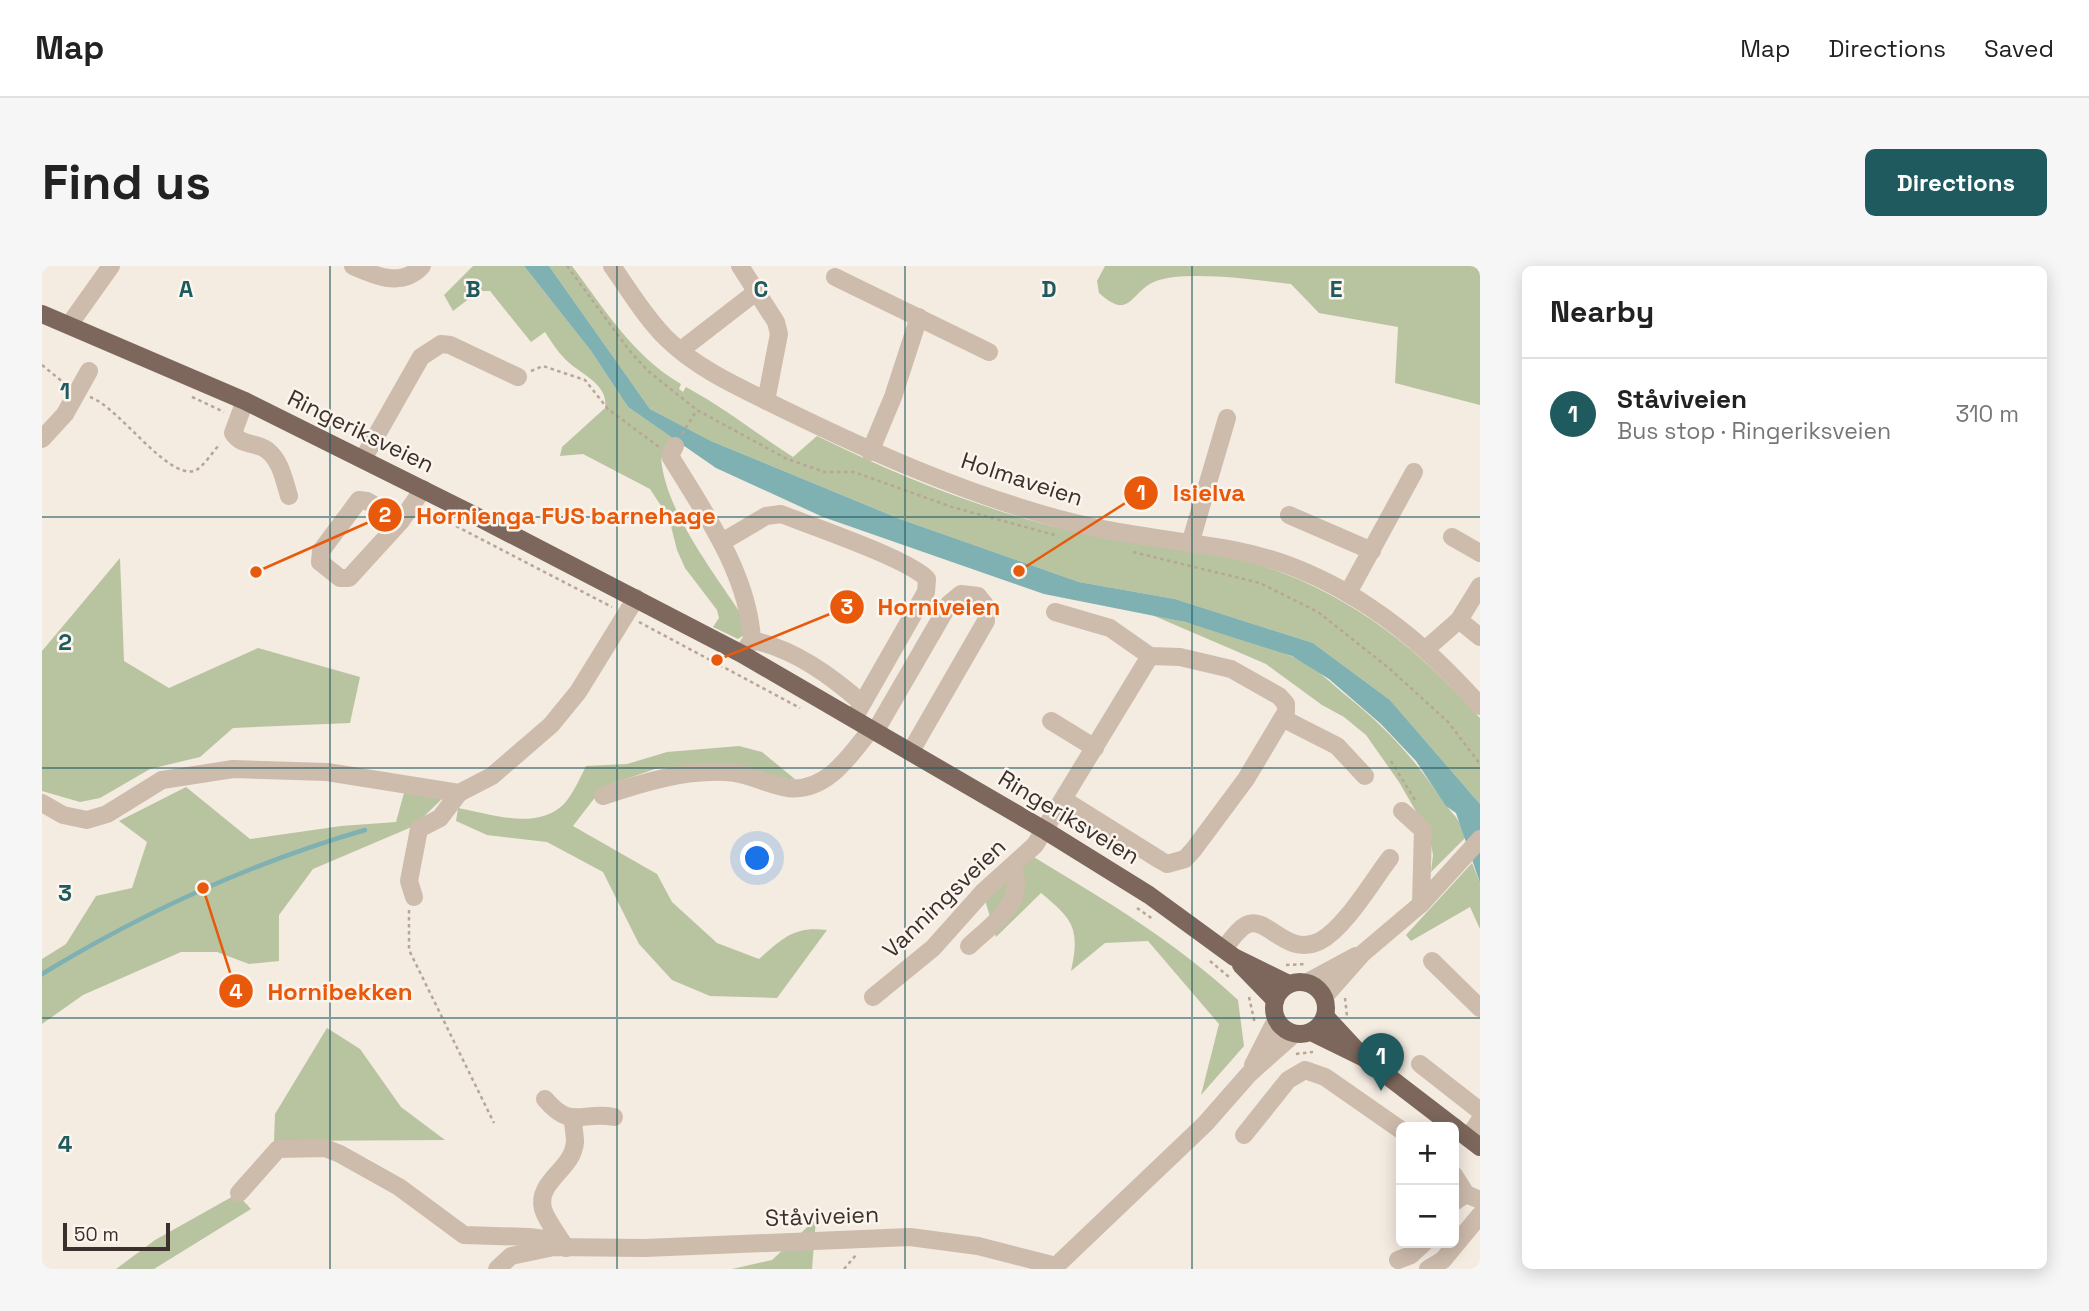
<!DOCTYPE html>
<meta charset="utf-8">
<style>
body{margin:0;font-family:"Space Grotesk",sans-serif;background:#f6f6f6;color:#222}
.controls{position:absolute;right:21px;bottom:21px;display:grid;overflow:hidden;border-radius:10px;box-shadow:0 4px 18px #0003}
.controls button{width:63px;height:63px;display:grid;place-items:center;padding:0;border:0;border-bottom:2px solid #e0e0e0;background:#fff;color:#222;font:35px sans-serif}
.scale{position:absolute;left:21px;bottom:18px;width:107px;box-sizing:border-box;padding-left:7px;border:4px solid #3b302b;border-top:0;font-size:19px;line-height:24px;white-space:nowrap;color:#3b302b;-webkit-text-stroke:5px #fbf5ee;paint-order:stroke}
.you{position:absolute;left:716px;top:593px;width:24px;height:24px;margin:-18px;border:5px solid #fff;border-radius:50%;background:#1a73e8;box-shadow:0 0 0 10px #1a73e833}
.badge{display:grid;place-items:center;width:46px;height:46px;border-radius:50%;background:#1f5a5e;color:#fff;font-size:23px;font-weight:700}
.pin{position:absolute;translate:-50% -58px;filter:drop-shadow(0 2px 4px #0008)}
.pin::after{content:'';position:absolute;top:37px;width:24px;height:21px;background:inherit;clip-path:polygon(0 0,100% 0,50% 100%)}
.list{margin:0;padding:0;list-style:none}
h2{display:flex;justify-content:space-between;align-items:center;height:91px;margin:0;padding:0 28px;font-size:30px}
h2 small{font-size:23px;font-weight:400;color:#767676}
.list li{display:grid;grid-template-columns:46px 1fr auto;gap:21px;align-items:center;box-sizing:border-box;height:112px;padding:0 28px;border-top:2px solid #e0e0e0}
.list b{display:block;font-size:26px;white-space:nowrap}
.list p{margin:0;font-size:23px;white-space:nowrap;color:#767676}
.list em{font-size:23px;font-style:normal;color:#767676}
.map{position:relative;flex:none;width:1438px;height:1003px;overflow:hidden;border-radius:10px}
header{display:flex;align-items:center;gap:42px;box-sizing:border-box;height:98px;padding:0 35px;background:#fff;border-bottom:2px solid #e0e0e0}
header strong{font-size:33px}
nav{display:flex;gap:38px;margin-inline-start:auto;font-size:24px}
.intro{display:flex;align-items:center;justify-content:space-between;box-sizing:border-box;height:168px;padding:0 42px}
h1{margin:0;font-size:49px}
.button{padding:18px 32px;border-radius:10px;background:#1f5a5e;color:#fff;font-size:24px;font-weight:700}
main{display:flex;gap:42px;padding:0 42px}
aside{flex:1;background:#fff;border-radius:10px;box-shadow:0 4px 18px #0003}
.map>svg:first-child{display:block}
</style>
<header>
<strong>Map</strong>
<nav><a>Map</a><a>Directions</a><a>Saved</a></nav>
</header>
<div class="intro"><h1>Find us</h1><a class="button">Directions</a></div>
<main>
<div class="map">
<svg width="1438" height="1003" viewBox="0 0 1438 1003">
<rect width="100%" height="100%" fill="#f4ebe1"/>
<g fill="#b8c4a0">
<path d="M431 0H482L549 85 586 141 631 172 619 190C621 242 673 308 701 351L702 369 696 373 671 361 677 352 675 344 643 302 635 284 627 252 608 223 541 188 518 190 520 181 563 142C567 117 537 108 523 93 515 85 509 75 503 66L489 76 448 25H437L411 45 402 29Z"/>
<path d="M507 0H530C563 44 591 90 639 118L637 123 641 126 644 121C681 141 715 168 751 191L775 170C863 213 946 246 1042 268 1093 280 1148 279 1199 293 1300 322 1369 375 1438 452V538L1348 434 1271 377 1133 333 1037 316 858 253 669 175 608 143Z"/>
<path d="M1063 0H1438V139L1353 117 1356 61 1277 47 1249 18C1215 14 1145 4 1114 15 1088 25 1089 56 1057 27L1055 15Z"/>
<path d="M78 292 82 395 127 422 216 382 318 411 308 457 191 462 158 491 108 503 58 532 38 536 0 525V385Z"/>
<path d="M1110 349C1156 358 1205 372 1249 390 1269 398 1285 413 1301 427 1345 462 1370 490 1402 536 1414 554 1416 548 1423 572L1389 606 1391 589 1387 568 1357 516 1324 469 1302 451 1280 439 1224 398Z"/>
<path d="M697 480 720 486 754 514 646 500 613 503 561 521 531 560 615 608 630 636 675 677 717 693C741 672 752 660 785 664L735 732 668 730 630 714 597 678 561 606 505 576 445 569 414 555 416 542C449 548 495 565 522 538 531 528 538 512 544 500L585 498 625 486Z"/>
<path d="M144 521 208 573 299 560 354 556 362 527 400 533 372 560 271 603 237 649V695L207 698 175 686H139L41 729 0 758V693L24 678 54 630 90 622 105 576 77 555Z"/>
<path d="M990 590C1063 634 1134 676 1196 734L1202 780 1159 829 1177 758 1106 675 1063 677 1029 705C1038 663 1032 654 999 627L954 671 943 634Z"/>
<path d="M1430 597 1438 617V663L1428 641 1369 675 1364 669Z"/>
<path d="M285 762 318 783 359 841 403 874 232 875 233 848Z"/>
<path d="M195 928 209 943 112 1003H74L113 974Z"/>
<path d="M774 953 770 1003H690L730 994Z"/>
</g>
<path fill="#7fb0b2" d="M482 0H507L608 143 669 175 858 253 1037 316 1133 333 1271 377 1348 434 1438 538V617L1414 547 1404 540 1374 495 1339 458 1287 413 1250 390 1143 356 1002 328 781 251 674 202 586 141 549 85Z"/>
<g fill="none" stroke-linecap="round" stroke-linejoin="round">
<path stroke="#7fb0b2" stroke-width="4.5" d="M0 708C102 646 209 597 323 564"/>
<g stroke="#b9a596" stroke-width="2.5" stroke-dasharray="3.5 3.5" stroke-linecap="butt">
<path d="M525 0 587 84 606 105 655 144 745 193 783 206H812L910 241 1013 269"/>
<path d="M0 99 22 117"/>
<path d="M489 105 501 100 543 114 566 143 617 181"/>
<path d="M48 131C78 142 124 212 152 205 161 202 171 185 178 178"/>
<path d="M150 131 182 146"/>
<path d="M640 168 655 144"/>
<path d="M383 244 570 341"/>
<path d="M1091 286 1218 317 1276 346 1348 403 1406 456 1438 498"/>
<path d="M597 356 758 442"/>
<path d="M1349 495 1373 534 1371 537"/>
<path d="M1095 642 1112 654"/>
<path d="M367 644V684L452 857"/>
<path d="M1168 695 1187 711"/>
<path d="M1244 699 1265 698"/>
<path d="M1207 731 1213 758"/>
<path d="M1303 732 1305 750"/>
<path d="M1254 788 1271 786"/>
<path d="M802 1003 814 989"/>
</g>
<g stroke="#cdbbac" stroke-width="18">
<path d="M311 0C333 10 360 22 380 0"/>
<path d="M570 0C587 24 603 51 624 72 656 104 701 123 741 143 831 187 924 228 1021 254 1077 269 1135 274 1192 284 1291 303 1374 366 1438 440"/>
<path d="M698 0 734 56 737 68 724 135"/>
<path d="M793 11 947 86"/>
<path d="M27 59 69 0"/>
<path d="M639 84 714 26"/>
<path d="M203 135 191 167C199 180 214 176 225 184 239 195 242 214 247 230"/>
<path d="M0 173 23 148 47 105"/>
<path d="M633 180 628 190C662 246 706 307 710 374"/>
<path d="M828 186 851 131 877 51"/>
<path d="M321 193 379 91 399 78 408 79 476 111"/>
<path d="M1247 249 1330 285"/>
<path d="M359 255 325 235 317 234 279 285 278 296 298 312H307L359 255 381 223"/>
<path d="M1410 271 1438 287"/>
<path d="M680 276 724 250 739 248C769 260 867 293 885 313L884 326 812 452"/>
<path d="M1148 278 1185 152"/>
<path d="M1306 327 1372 206"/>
<path d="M1013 346 1068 362 1108 390 1138 391 1189 403 1237 430 1244 438V446L1204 513 1152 583 1143 593 1125 598 1118 594 1022 534"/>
<path d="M1417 354 1438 371"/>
<path d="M1384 383 1417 354 1438 320"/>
<path d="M703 384 710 374C752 383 788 409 820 437"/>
<path d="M1242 453 1295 480 1323 510"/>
<path d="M1009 455 1053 482"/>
<path d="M834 464 907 338 919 328 936 330 944 340V355L869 485"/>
<path d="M561 530C599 517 642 504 683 506 706 506 724 519 746 522 785 527 809 488 830 462"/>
<path d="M0 537 21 549 45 554 65 548 120 514 191 503 285 506 417 527 450 510 509 459 536 426 594 332"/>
<path d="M1360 545 1381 564 1379 638"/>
<path d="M372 631 367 615 377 563 398 552 417 527"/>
<path d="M927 680C949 659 987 635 970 602"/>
<path d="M1182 683C1188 675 1195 664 1204 659 1225 648 1244 692 1278 675 1303 662 1331 614 1348 592"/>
<path d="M1390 695 1438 742"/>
<path d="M1264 717 1314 690"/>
<path d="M831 731 891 682 941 626 993 579 1108 390"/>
<path d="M1282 731 1320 688 1379 638 1438 573"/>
<path d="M1378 798 1438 845"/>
<path d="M1211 799 1234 754"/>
<path d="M503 833C529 864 539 845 572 851"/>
<path d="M1202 869 1246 814 1263 804 1283 811 1359 864"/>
<path d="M1426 872 1438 854"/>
<path d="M1412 909 1424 928"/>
<path d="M197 927 236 883 283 882 298 888 357 921 422 969 487 971 503 973 512 981"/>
<path d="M1412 936 1424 928 1438 934"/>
<path d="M524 982C517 970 505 956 501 943 494 915 531 904 533 876 533 869 531 860 531 853"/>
<path d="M1356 994 1369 989 1382 977"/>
<path d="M455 1003 469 990 512 981 603 982 868 971 936 980 1014 1000 1163 858 1207 808 1252 768"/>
<path d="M1386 1003 1401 994 1438 949"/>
</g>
<g stroke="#7d675c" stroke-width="18">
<path d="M0 48 203 135 426 246 700 388 1004 565 1107 629 1192 691 1247 718"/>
<path d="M1199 699 1233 734"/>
<circle cx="1258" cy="742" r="26"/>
<path d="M1283 750 1322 792 1412 861"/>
<path d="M1269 766 1318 790"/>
<path d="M1412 861 1438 881"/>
</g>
</g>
<path fill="none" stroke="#1f5a5e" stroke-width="2" stroke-opacity="0.55" d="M288 0V1003M575 0V1003M863 0V1003M1150 0V1003M0 251H1438M0 502H1438M0 752H1438"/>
<g text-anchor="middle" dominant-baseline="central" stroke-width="5" stroke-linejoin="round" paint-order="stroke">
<g font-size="23" fill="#3b302b" stroke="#fbf5ee">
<text transform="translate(319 165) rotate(26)">Ringeriksveien</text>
<text transform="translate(980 213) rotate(18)">Holmaveien</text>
<text transform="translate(1027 551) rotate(31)">Ringeriksveien</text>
<text transform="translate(902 632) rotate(-44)">Vanningsveien</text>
<text transform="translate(780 950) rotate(-2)">Ståviveien</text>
</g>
</g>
<g font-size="23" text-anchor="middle" font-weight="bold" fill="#1f5a5e" stroke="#fbf5ee" stroke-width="5" stroke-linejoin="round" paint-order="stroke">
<text x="144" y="31">A</text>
<text x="431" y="31">B</text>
<text x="719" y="31">C</text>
<text x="1007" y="31">D</text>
<text x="1294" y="31">E</text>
<text x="23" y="133">1</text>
<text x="23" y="384">2</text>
<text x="23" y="635">3</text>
<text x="23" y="886">4</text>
</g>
<path fill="none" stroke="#e8590c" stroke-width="2.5" d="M977 305L1099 227M214 306L343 249M675 394L805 341M161 622L194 725"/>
<g fill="#e8590c" stroke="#fbf5ee" stroke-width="2.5">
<circle cx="977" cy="305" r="7"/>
<circle cx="214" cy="306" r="7"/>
<circle cx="675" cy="394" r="7"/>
<circle cx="161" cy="622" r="7"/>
<circle cx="1099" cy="227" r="18"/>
<circle cx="343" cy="249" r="18"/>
<circle cx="805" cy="341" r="18"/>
<circle cx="194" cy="725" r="18"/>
</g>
<g font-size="21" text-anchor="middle" font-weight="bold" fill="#fff">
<text x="1099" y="234">1</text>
<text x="343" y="256">2</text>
<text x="805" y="348">3</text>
<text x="194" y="733">4</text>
</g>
<g font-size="24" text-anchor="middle" font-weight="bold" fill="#e8590c" stroke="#fbf5ee" stroke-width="5" stroke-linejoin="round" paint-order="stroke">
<text x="1167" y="235">Isielva</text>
<text x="524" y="258">Hornienga FUS barnehage</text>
<text x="897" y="349">Horniveien</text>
<text x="298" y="734">Hornibekken</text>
</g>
</svg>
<div class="controls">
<button>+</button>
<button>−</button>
</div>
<div class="scale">50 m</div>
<div class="you"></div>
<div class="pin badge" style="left:1339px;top:825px">1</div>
</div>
<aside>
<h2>Nearby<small></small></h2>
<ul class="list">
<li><span class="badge">1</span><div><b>Ståviveien</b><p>Bus stop · Ringeriksveien</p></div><em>310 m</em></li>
</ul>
</aside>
</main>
